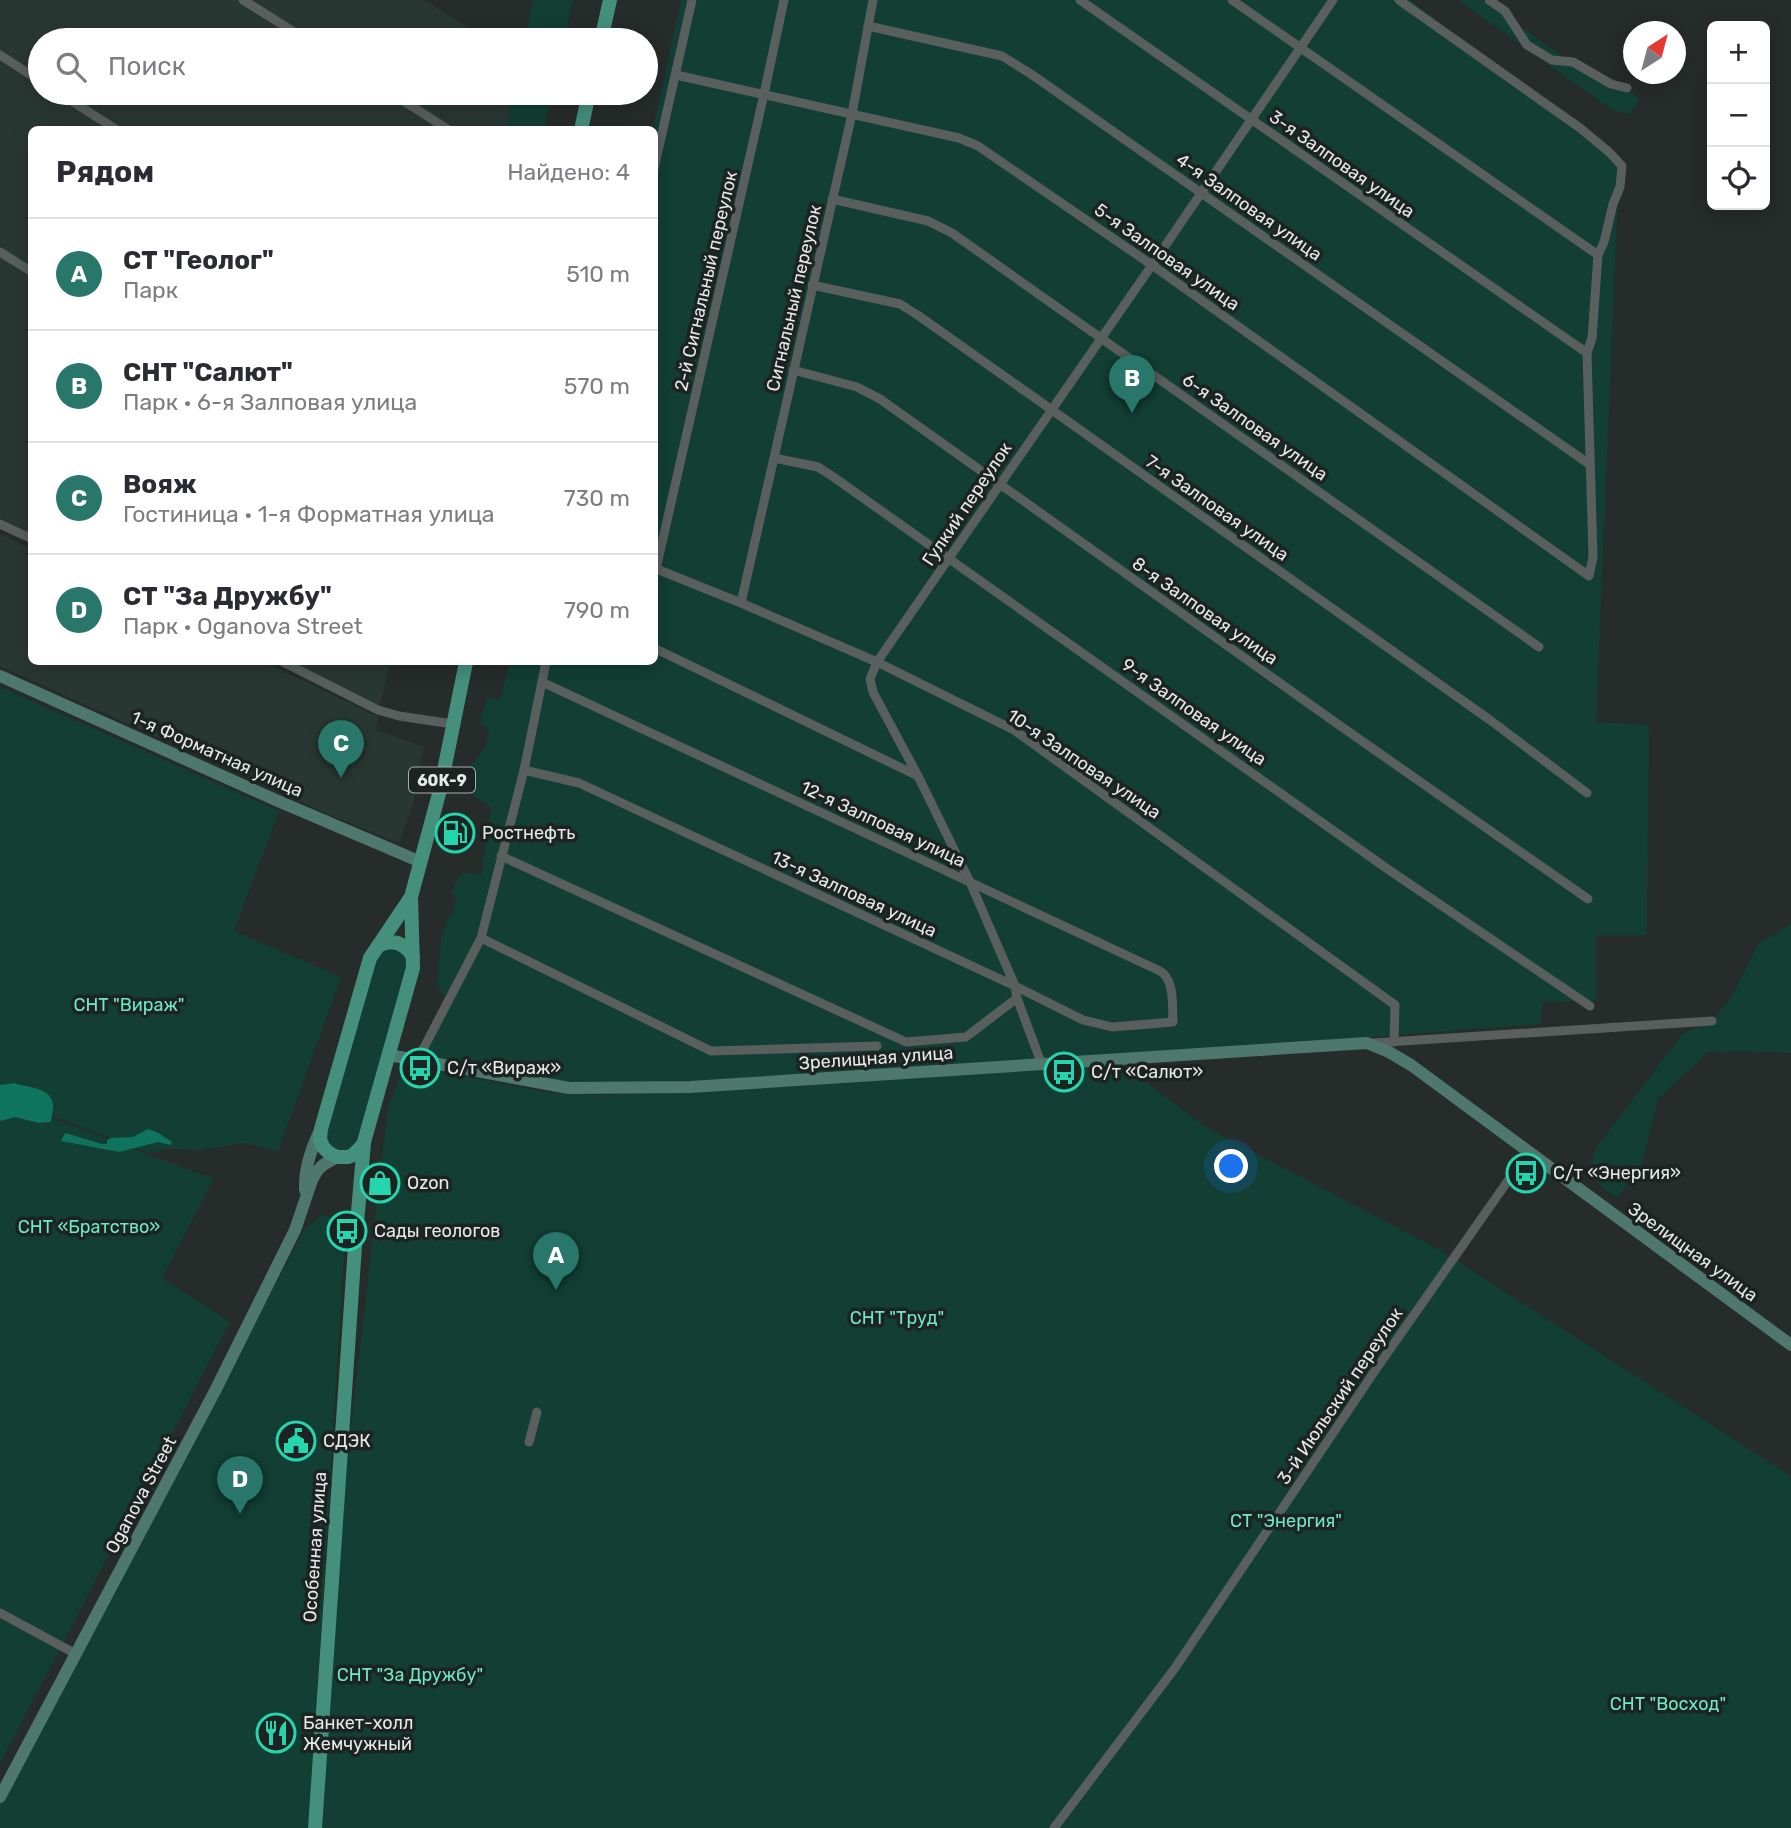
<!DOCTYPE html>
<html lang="ru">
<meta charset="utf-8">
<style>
body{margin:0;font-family:Rubik,sans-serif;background:#f2f2f3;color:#2b2b33}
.controls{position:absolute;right:21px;top:21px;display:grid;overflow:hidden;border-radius:10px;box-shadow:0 4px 18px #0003}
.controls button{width:63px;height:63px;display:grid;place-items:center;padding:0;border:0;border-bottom:2px solid #e1e1e2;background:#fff;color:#2b2b33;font:35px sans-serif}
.compass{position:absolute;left:1623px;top:21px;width:63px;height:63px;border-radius:50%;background:#fff;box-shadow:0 4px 18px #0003;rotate:36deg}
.you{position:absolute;left:1232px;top:1167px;width:24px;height:24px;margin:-18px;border:5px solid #fff;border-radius:50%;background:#1a73e8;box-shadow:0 0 0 10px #1a73e833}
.badge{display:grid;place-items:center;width:46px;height:46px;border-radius:50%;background:#28776a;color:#fff;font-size:23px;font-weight:700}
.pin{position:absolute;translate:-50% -58px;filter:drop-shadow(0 2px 4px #0008)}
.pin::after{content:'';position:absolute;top:37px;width:24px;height:21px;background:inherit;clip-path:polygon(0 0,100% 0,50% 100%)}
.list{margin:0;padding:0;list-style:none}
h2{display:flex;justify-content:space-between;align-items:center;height:91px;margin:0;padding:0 28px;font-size:30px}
h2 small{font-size:23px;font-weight:400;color:#7c7c81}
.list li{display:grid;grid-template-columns:46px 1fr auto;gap:21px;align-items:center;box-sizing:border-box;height:112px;padding:0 28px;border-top:2px solid #e1e1e2}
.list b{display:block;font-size:26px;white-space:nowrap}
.list p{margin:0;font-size:23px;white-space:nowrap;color:#7c7c81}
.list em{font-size:23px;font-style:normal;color:#7c7c81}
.icon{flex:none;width:38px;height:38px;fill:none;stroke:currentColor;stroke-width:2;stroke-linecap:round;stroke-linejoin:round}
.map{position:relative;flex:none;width:1791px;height:1828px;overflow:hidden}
.search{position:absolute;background:#fff;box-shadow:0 4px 18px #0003;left:28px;top:28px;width:630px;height:77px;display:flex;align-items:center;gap:18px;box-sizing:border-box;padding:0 24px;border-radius:38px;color:#7c7c81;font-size:26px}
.panel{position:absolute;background:#fff;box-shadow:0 4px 18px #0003;left:28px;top:126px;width:630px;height:539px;border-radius:10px}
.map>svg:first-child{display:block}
</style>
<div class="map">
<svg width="1791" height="1828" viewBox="0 0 1791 1828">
<rect width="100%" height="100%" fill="#262c2a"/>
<g fill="#293732">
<path d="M0 0H424L487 40H40V93H514L506 129 32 130 31 535 0 519Z"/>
<path d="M0 534 31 549 32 662H264L379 717 376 730 424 747 412 808 399 843 335 817 0 666Z"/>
<path d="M286 662H390L379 708Z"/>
</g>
<g fill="#123e33">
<path d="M533 0H573L564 40H525Z"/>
<path d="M681 0H1410L1619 165 1596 722 1649 725 1647 935H1596V1001L1543 1002 1540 1024 1116 1057 711 1081 556 1084 416 1057 453 986 444 997 437 985 441 937 448 919 453 911 456 895 452 893C454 884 456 877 464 872L481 875 491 807 456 785 485 747 489 732 480 723 487 697 500 700 510 662H654V130L653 129Z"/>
<path d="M1458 0H1482L1611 90 1627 88 1640 100 1628 115 1608 107Z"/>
<path d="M514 93H552L544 129H506Z"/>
<path d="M0 687 279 811 234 931 341 977 278 1152 246 1143 200 1150 171 1149 147 1152 0 1096Z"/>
<path d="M1791 924V1053L1744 1051 1708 1052 1658 1099 1642 1163 1617 1198 1603 1188 1586 1173 1598 1145 1682 1034 1712 1020 1729 1001 1758 944Z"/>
<path d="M392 947 403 952 408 964 358 1141 351 1150 338 1151 328 1144 326 1137 378 954Z"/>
<path d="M1122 1064 1206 1127 1440 1250 1791 1476V1828H320L347 1461 388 1106 404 1069 433 1076 435 1071 552 1093 607 1095 901 1075Z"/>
<path d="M0 1099 214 1179 162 1278 230 1322 0 1764Z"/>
<path d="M322 1215 346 1220 309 1828H0V1801L305 1228Z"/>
</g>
<g fill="#0f745e">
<path d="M14 1083C26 1088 50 1086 53 1104 54 1109 51 1117 51 1122L39 1123 15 1117 0 1121V1085Z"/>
<path d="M148 1129 157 1132 172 1142 170 1145 158 1142 119 1152 61 1141 65 1133 102 1144H107V1140L111 1138 133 1137Z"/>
</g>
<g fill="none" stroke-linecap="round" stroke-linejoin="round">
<g stroke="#585f5d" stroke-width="9">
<path d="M243 0 307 40"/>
<path d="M1080 0 1587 353"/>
<path d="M1232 0 1598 255"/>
<path d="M1489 0 1505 11 1527 45 1552 60 1573 62 1611 84 1627 88"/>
<path d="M868 26 1002 56 1031 74 1589 464"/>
<path d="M0 55 40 81"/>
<path d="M676 75 959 138 978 146 1152 265 1589 576 1593 557 1587 353 1592 338 1598 255 1604 242 1613 204 1620 187 1622 166 1609 152 1580 128 1399 0"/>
<path d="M59 93 117 130"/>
<path d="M391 93 449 130"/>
<path d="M654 169 692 0"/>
<path d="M832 199 928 221 952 233 1539 647"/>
<path d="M0 252 32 272"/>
<path d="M812 285 900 304 919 316 1490 720 1587 793"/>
<path d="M793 370 857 387 880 399 1339 725 1588 899"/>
<path d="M774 458 818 467 832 476 1389 870 1590 1006"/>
<path d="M0 524 32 539"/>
<path d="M654 568 741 603 877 662 1014 730 1395 1005 1394 1042"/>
<path d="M656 569 764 94 784 0"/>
<path d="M741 603 852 114 873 0"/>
<path d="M654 648 918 776"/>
<path d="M283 662 378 710 399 716 453 724"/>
<path d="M524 770 579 783 1015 986 1083 1020 1112 1027 1173 1022C1172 1005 1175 980 1160 971L542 682"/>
<path d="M501 856 906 1042 966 1037 1017 998"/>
<path d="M481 938 711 1051 877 1046"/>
<path d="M1373 1043 1712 1021"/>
<path d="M417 1061 481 938 524 770 546 662"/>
<path d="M1042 1065 1017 998 1015 986 970 882 918 776 873 692 870 679 877 662 1152 265 1333 0"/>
<path d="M529 1442 537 1412"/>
<path d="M0 1613 76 1654"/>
<path d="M1054 1828 1175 1668 1374 1372 1528 1152"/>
</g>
<g stroke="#4e786d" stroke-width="12">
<path d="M0 676 278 801 421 862"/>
<path d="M389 1055 569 1088 690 1087 1367 1043 1389 1052 1411 1065 1791 1345"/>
<path d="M305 1190C304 1169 311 1149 320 1130"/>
<path d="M0 1797 215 1391 295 1230 312 1180 317 1171 323 1165 337 1157"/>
</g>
<g stroke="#44907d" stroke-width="14">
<path d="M601 40 610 0"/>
<path d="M581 130 589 93"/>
<path d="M411 897 370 958 321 1129 320 1139 323 1147 329 1153 337 1157H348L353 1155 361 1147 364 1142 413 968 411 897 440 790 466 662"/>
<path d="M378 946C393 938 405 943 413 957"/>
<path d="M315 1828 355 1246 364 1143"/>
</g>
</g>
<defs>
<symbol id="fuel-ring" viewBox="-11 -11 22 22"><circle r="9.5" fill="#1c2320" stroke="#25d5ae" stroke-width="1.5"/><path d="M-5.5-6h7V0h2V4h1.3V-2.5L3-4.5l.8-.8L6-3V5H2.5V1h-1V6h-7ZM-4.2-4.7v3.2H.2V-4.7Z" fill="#25d5ae"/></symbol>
<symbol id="bus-ring" viewBox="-11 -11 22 22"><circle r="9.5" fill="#1c2320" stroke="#25d5ae" stroke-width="1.5"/><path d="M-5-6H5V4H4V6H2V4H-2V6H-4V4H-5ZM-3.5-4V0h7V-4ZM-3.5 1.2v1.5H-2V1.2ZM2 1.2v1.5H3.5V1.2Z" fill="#25d5ae"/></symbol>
<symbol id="shop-ring" viewBox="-11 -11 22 22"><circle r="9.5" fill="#1c2320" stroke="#25d5ae" stroke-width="1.5"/><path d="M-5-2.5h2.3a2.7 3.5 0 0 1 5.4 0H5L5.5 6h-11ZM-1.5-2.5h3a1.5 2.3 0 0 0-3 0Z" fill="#25d5ae"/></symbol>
<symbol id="civic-ring" viewBox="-11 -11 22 22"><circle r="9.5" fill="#1c2320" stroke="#25d5ae" stroke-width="1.5"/><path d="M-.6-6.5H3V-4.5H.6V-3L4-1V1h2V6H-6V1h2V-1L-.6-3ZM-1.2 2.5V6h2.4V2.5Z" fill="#25d5ae"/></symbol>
<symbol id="restaurant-ring" viewBox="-11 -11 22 22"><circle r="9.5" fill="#1c2320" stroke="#25d5ae" stroke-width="1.5"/><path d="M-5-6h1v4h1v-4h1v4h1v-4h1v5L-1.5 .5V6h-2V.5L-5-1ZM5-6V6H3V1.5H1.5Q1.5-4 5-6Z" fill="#25d5ae"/></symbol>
</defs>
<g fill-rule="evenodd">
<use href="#fuel-ring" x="433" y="811" width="44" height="44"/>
<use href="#bus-ring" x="398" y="1046" width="44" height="44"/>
<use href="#bus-ring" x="1042" y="1050" width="44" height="44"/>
<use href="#bus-ring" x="1504" y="1151" width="44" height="44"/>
<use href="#shop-ring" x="358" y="1161" width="44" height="44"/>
<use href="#bus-ring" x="325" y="1209" width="44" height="44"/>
<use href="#civic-ring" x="274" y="1419" width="44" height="44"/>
<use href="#restaurant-ring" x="254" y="1711" width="44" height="44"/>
</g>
<g text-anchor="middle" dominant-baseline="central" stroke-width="7" stroke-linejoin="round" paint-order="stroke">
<rect fill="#1c2320" stroke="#a9aeac" stroke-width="2" x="409" y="767.5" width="66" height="25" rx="5"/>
<g font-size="16" font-weight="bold" fill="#e5e9e8">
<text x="442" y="780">60К-9</text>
</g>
<g font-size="18" fill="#e5e9e8" stroke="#1c2320">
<text transform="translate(1342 164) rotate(35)">3-я Залповая улица</text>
<text transform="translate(1249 207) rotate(35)">4-я Залповая улица</text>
<text transform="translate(1167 257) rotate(35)">5-я Залповая улица</text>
<text transform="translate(706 281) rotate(-77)">2-й Сигнальный переулок</text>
<text transform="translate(794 298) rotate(-77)">Сигнальный переулок</text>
<text transform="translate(1255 427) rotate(35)">6-я Залповая улица</text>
<text transform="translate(967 504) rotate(-56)">Гулкий переулок</text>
<text transform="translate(1217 508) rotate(35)">7-я Залповая улица</text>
<text transform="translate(1205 611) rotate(35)">8-я Залповая улица</text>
<text transform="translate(1194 712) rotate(35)">9-я Залповая улица</text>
<text transform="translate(217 754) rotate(24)">1-я Форматная улица</text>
<text transform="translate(1084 764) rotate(34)">10-я Залповая улица</text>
<text transform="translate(883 824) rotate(25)">12-я Залповая улица</text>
<text transform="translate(854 894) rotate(25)">13-я Залповая улица</text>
<text transform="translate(876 1058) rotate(-4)">Зрелищная улица</text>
<text transform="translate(1693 1252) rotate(36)">Зрелищная улица</text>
<text transform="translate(1340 1396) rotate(-56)">3-й Июльский переулок</text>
<text transform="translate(141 1495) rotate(-62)">Oganova Street</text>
<text transform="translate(315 1547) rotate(-86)">Особенная улица</text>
</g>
<g font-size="18" fill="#e5e9e8" stroke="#1c2320" text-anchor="start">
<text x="482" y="833">Ростнефть</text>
<text x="447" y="1068">С/т «Вираж»</text>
<text x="1091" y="1072">С/т «Салют»</text>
<text x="1553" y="1173">С/т «Энергия»</text>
<text x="407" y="1183">Ozon</text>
<text x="374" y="1231">Сады геологов</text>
<text x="323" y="1441">СДЭК</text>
<text x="303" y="1723">Банкет-холл<tspan x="303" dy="21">Жемчужный</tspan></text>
</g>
<g font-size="18" fill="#6de9c7" stroke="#1c2320">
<text x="129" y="1005">СНТ "Вираж"</text>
<text x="89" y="1227">СНТ «Братство»</text>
<text x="897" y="1318">СНТ "Труд"</text>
<text x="1286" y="1521">СТ "Энергия"</text>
<text x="410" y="1675">СНТ "За Дружбу"</text>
<text x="1668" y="1704">СНТ "Восход"</text>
</g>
</g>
</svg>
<div class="controls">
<button>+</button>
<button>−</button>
<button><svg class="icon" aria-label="locate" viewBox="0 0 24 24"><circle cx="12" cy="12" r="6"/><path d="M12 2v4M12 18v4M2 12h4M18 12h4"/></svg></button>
</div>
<svg class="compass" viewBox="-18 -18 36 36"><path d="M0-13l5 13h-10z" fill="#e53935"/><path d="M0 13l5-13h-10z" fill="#7c7c81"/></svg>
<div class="you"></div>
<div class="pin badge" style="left:556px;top:1290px">A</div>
<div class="pin badge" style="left:1132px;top:413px">B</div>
<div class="pin badge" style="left:341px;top:778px">C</div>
<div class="pin badge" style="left:240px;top:1514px">D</div>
<div class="search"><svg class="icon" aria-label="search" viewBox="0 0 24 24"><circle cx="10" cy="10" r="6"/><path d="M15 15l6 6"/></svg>Поиск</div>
<section class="panel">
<h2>Рядом<small>Найдено: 4</small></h2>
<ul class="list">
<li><span class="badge">A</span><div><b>СТ &quot;Геолог&quot;</b><p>Парк</p></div><em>510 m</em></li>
<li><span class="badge">B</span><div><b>СНТ &quot;Салют&quot;</b><p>Парк · 6-я Залповая улица</p></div><em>570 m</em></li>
<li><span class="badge">C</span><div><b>Вояж</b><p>Гостиница · 1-я Форматная улица</p></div><em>730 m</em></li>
<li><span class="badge">D</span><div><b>СТ &quot;За Дружбу&quot;</b><p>Парк · Oganova Street</p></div><em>790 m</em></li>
</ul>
</section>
</div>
